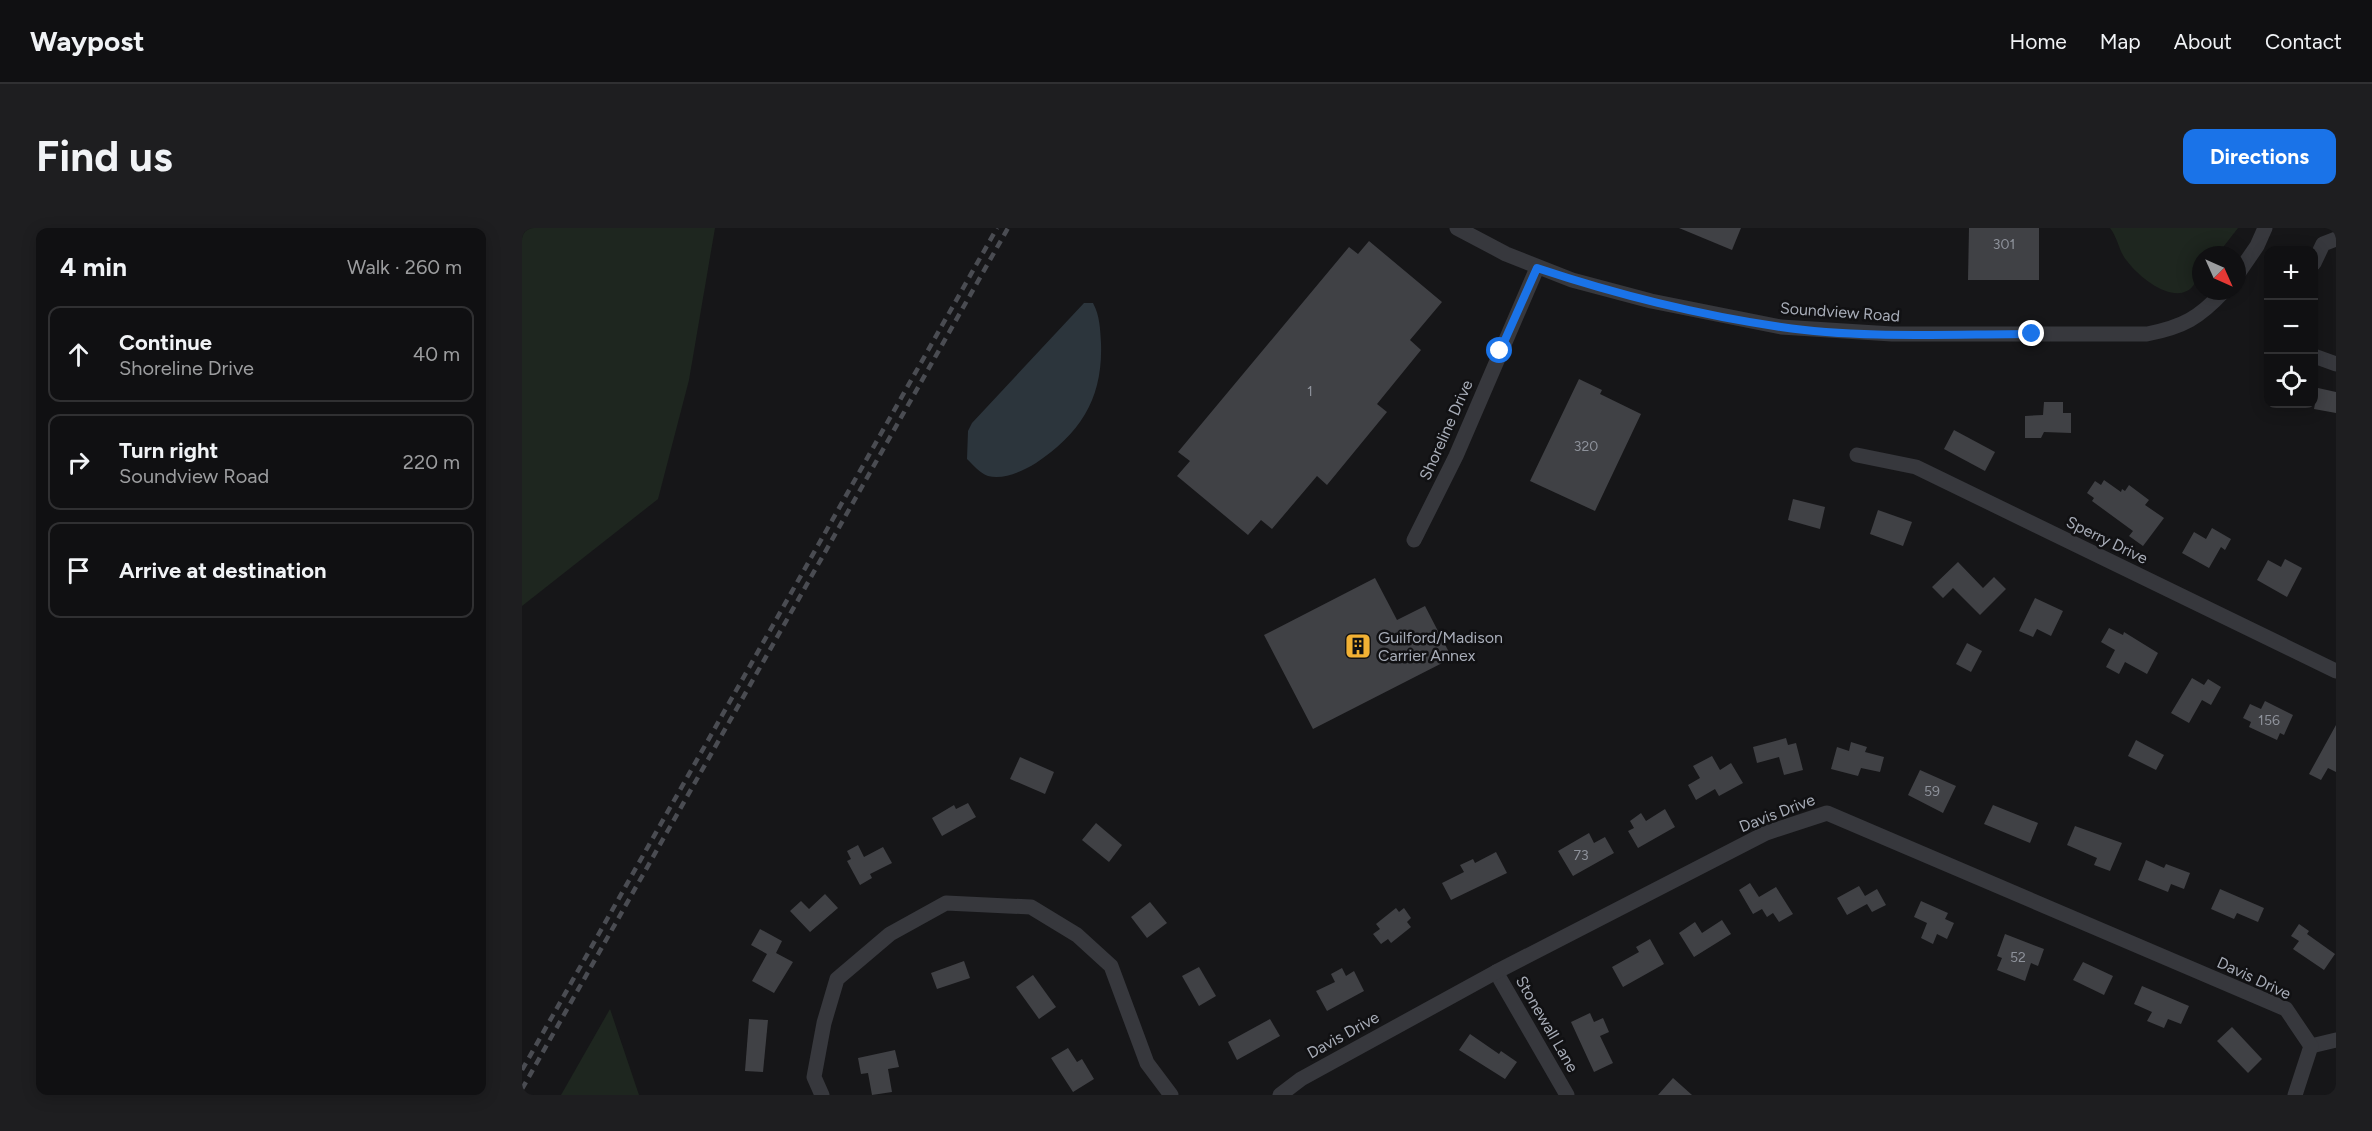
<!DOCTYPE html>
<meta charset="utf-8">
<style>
body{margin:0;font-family:Figtree,sans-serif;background:#1e1e20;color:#f1f3f6}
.controls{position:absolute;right:18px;top:18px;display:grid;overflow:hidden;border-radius:12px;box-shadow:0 3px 15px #0003}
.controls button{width:54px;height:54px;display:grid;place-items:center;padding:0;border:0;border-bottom:2px solid #303032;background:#101012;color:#f1f3f6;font:30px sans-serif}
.compass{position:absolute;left:1670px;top:18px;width:54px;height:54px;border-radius:50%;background:#101012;box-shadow:0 3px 15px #0003;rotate:135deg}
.stop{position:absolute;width:18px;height:18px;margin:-14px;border:4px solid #1a73e8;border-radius:50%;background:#fff}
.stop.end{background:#1a73e8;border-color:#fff;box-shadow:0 2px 6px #0008}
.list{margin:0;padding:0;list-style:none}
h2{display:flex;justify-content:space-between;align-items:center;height:78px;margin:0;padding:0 24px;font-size:26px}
h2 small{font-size:20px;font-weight:400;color:#9c9d9f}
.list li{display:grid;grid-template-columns:39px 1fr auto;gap:18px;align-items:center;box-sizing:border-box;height:96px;margin:0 12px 12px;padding:0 12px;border:2px solid #303032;border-radius:12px}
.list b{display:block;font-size:22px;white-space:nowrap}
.list p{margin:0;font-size:20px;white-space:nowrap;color:#9c9d9f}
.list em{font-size:20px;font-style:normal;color:#9c9d9f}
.icon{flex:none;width:33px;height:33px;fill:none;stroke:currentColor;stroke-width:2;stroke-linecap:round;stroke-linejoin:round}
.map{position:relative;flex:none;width:1814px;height:867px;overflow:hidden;border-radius:12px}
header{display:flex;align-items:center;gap:36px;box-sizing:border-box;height:84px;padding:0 30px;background:#101012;border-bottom:2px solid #303032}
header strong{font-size:28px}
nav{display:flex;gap:33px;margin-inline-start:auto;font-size:21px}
.intro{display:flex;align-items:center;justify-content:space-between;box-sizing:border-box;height:144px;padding:0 36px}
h1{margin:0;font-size:42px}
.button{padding:15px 27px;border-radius:12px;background:#1a73e8;color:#fff;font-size:21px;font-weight:700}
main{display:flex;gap:36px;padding:0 36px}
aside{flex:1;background:#101012;border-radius:12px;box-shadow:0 3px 15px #0003}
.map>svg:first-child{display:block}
</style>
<header>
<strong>Waypost</strong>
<nav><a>Home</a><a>Map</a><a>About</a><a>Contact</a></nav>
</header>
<div class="intro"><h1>Find us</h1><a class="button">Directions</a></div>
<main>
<aside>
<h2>4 min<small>Walk · 260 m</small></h2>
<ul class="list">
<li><svg class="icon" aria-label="ahead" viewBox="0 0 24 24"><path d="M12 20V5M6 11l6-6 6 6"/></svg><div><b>Continue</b><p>Shoreline Drive</p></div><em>40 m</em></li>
<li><svg class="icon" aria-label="right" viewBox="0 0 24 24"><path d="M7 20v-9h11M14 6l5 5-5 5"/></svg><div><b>Turn right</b><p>Soundview Road</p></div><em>220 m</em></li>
<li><svg class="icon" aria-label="arrive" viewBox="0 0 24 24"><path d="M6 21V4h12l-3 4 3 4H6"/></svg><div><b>Arrive at destination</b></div></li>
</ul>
</aside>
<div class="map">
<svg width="1814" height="867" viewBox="0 0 1814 867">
<rect width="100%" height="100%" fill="#161618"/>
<g fill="#1e261f">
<path d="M0 0H193L167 152 136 271 0 378Z"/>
<path d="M1588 0H1716L1695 27H1679C1679 88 1630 65 1605 33 1597 24 1596 10 1588 0Z"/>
<path d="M88 781 117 867H39Z"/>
</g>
<path fill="#2c353c" d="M562 75H571C578 88 578 101 579 115 581 170 559 205 514 235 501 243 482 252 466 248 458 245 451 237 445 231L446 203 450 195Z"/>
<g fill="#404145">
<path d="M1157 0H1219L1210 22Z"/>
<path d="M1447 0H1517V52H1446Z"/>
<path d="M847 13 920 74 888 112 899 122 855 176 865 184 805 257 795 248 750 301 739 292 726 307 655 248 668 233 656 224 827 19 836 26Z"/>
<path d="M1057 151 1080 162 1078 166 1119 186 1073 283 1008 253Z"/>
<path d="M1796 160 1814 164V185L1792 181Z"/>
<path d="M1522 174H1541V185H1549V205L1522 204 1519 210H1503V188L1521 187Z"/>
<path d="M1432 202 1473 224 1463 243 1422 221Z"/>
<path d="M1582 252 1599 264 1600 261 1603 263 1607 257 1627 272 1623 277 1642 290 1621 318 1607 308 1611 303 1570 273 1572 270 1565 265 1573 253 1579 257Z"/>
<path d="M1271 271 1303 279 1298 301 1266 292Z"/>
<path d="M1356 282 1390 294 1381 318 1348 306Z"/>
<path d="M1690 300 1709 311 1703 322 1699 319 1687 340 1660 325 1672 304 1684 311Z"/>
<path d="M1763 331 1780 340 1765 369 1735 352 1746 332 1759 339Z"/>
<path d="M1436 334 1461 360 1472 349 1484 361 1458 387 1431 360 1421 370 1410 359Z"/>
<path d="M853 350 875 392 903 378 930 430 791 501 742 407Z"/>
<path d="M1513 370 1541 383 1529 408 1515 401 1511 409 1497 403Z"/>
<path d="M1587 400 1601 407 1602 404 1636 425 1625 446 1603 434 1597 446 1584 439 1593 422 1579 414Z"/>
<path d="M1445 415 1460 423 1449 444 1434 436Z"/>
<path d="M1670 450 1682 457 1686 451 1699 459 1689 477 1680 472 1667 495 1649 485Z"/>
<path d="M1743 473 1771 487 1762 507 1758 505 1755 512 1727 499 1729 494 1721 490 1728 476 1739 481Z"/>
<path d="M1814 497V544L1806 540 1799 552 1787 546Z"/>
<path d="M1264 510 1266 517 1274 515 1281 542 1262 547 1257 529 1235 535 1231 519Z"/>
<path d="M1614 512 1642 527 1634 542 1606 528Z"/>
<path d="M1329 514 1345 519 1343 524 1362 529 1358 544 1339 540 1336 548 1309 541 1315 519 1327 523Z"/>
<path d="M1190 528 1198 542 1209 535 1221 555 1197 568 1193 561 1174 572 1166 557 1178 550 1171 538Z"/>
<path d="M498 529 532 544 523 566 488 551Z"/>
<path d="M1398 542 1434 558 1421 585 1386 567Z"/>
<path d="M446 575 454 589 420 608 410 590 432 577 434 581Z"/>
<path d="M1471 577 1516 595 1508 615 1462 596Z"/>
<path d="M1143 581 1153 599 1116 620 1106 603 1112 600 1108 593 1119 585 1124 593Z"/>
<path d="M574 595 600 617 587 634 560 612Z"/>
<path d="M1553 598 1600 615 1588 643 1572 637 1575 630 1545 617Z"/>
<path d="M1067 605 1072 615 1083 609 1092 625 1051 648 1036 623Z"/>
<path d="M336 617 342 629 361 619 370 635 348 646 350 650 338 657 325 633 329 631 325 623Z"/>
<path d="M974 624 985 645 929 672 920 655 942 644 938 637 951 631 953 635Z"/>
<path d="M1624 632 1642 640 1644 636 1668 645 1662 661 1649 656 1646 664 1616 652Z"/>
<path d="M1228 655 1237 669 1254 659 1271 686 1257 694 1251 685 1245 689 1240 681 1231 686 1217 662Z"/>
<path d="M1337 658 1343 668 1355 661 1364 677 1350 684 1345 676 1325 687 1315 670Z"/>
<path d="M1698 661 1742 680 1736 694 1715 685 1712 691 1689 681Z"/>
<path d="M303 666 316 680 288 704 268 683 279 673 287 681Z"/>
<path d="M1399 673 1426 685 1423 691 1432 695 1425 711 1415 706 1411 716 1399 710 1405 695 1392 689Z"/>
<path d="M628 674 645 695 625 710 609 689Z"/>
<path d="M874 680 877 684 882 680 889 690 885 694 889 699 869 715 866 711 859 716 851 706 858 701 854 696Z"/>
<path d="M1200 692 1209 706 1172 729 1157 705 1173 694 1180 705Z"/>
<path d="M1777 696 1787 703 1785 706 1813 726 1802 742 1771 721 1777 713 1769 708Z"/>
<path d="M238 701 260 713 254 725 271 734 252 765 230 753 245 726 229 717Z"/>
<path d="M1483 706 1522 721 1516 738 1509 735 1503 753 1475 742 1480 730 1475 728Z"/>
<path d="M1128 711 1142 736 1101 759 1090 739 1117 724 1114 719Z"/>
<path d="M442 733 448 750 415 761 409 745Z"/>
<path d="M1561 734 1591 748 1582 767 1551 752Z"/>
<path d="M677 739 694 768 677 778 660 748Z"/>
<path d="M820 740 824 748 832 743 842 763 805 783 794 763 813 754 809 746Z"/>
<path d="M511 747 534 779 517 791 494 759Z"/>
<path d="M1620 758 1667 778 1659 796 1646 791 1642 800 1625 793 1630 784 1612 776Z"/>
<path d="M1068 785 1072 794 1081 790 1087 804 1078 808 1091 835 1072 844 1049 794Z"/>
<path d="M227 791 246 792 241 844 223 843Z"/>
<path d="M748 791 758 808 715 832 706 814Z"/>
<path d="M1710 799 1740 831 1726 845 1695 813Z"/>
<path d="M948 806 977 826 979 823 995 834 983 851 937 822Z"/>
<path d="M546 820 555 834 560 831 572 851 551 864 529 830Z"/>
<path d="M373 822 377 839 366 841 370 864 350 867 346 845 339 846 336 830Z"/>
<path d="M1151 850 1170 867H1136Z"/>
</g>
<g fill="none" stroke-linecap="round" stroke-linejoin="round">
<g stroke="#37383d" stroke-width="15">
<path d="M935 0 984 26 1050 52 1129 73 1259 99 1370 106H1625C1661 99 1677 90 1702 63"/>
<path d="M1792 35 1801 16 1814 11"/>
<path d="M1715 47 1735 18 1743 0"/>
<path d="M1792 128 1814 136"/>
<path d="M1335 227 1394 239 1814 443"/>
<path d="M892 312 934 228 1015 40"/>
<path d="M974 744 1045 867"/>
<path d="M1789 818 1814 812"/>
<path d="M300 867 292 849 302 795 315 751 368 706 424 675 509 679 555 707 589 738 625 835 649 867"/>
<path d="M758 867 779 851 974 744 1244 605 1305 585 1764 781 1789 818 1773 867"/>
</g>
<g stroke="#4a4c52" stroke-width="4.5" stroke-dasharray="8 6" stroke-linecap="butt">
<path d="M0 842 475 0"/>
<path d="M0 861 486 0"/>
</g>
</g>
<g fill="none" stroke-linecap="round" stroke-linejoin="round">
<path stroke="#1a73e8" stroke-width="8" d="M978 123 1015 40C1093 66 1177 87 1259 99 1339 111 1429 106 1510 106"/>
</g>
<defs>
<symbol id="building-square" viewBox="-11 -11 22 22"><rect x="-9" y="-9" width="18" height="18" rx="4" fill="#f2b134" stroke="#111113"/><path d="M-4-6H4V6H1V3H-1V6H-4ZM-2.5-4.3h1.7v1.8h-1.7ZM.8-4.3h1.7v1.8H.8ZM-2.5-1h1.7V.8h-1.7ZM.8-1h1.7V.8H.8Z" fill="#111"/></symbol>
</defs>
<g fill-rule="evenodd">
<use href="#building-square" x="821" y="403" width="30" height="30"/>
</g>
<g text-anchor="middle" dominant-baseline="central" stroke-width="5" stroke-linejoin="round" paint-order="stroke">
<g font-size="14" fill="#8e929b">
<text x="1482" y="16">301</text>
<text x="788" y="163">1</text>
<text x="1064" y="218">320</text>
<text x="1747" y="492">156</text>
<text x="1410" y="563">59</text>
<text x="1059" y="627">73</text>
<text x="1496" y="729">52</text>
</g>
<g font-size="16" fill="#a8adb8" stroke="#111113">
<text transform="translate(1318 84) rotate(4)">Soundview Road</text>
<text transform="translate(924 202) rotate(-66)">Shoreline Drive</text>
<text transform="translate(1585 312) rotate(26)">Sperry Drive</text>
<text transform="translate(1255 585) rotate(-21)">Davis Drive</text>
<text transform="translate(1732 750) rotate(25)">Davis Drive</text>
<text transform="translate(1025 796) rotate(60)">Stonewall Lane</text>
<text transform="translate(821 807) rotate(-29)">Davis Drive</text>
</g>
<g font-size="16" fill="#a8adb8" stroke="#111113" text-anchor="start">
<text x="856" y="409">Guilford/Madison<tspan x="856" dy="18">Carrier Annex</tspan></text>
</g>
</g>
</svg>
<div class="controls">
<button>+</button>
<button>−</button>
<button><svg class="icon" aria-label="locate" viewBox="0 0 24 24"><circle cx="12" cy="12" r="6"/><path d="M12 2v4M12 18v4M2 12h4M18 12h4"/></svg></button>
</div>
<svg class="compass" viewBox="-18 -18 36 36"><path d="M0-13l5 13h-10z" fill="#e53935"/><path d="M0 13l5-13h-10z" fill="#9c9d9f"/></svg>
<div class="stop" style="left:978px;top:123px"></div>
<div class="stop end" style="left:1510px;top:106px"></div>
</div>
</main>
